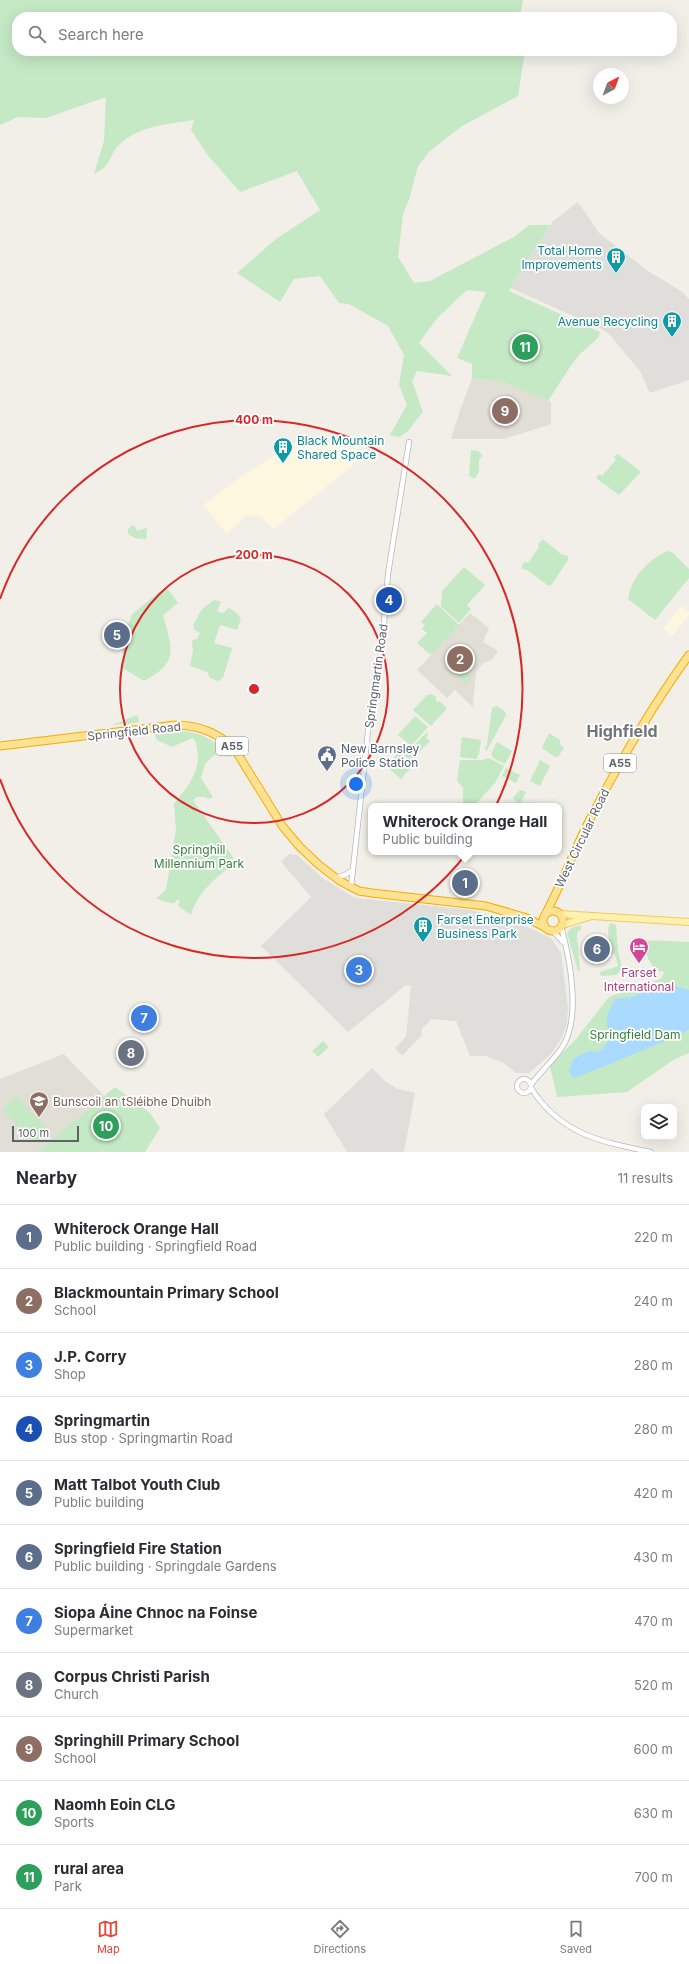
<!DOCTYPE html>
<meta charset="utf-8">
<style>
body{margin:0;font-family:Inter,sans-serif;background:#f7f7f7;color:#2b2b33}
.controls{position:absolute;right:12px;bottom:12px;display:grid;overflow:hidden;border-radius:8px;box-shadow:0 4px 16px #0002}
.controls button{width:36px;height:36px;display:grid;place-items:center;padding:0;border:0;border-bottom:1px solid #e1e1e2;background:#fff;color:#2b2b33;font:20px sans-serif}
.compass{position:absolute;left:593px;top:68px;width:36px;height:36px;border-radius:50%;background:#fff;box-shadow:0 4px 16px #0002;rotate:41deg}
.scale{position:absolute;left:12px;bottom:10px;width:67px;box-sizing:border-box;padding-left:4px;border:2px solid #5f6368;border-top:0;font-size:11px;line-height:14px;white-space:nowrap;color:#5f6368;-webkit-text-stroke:3px #fff;paint-order:stroke}
.you{position:absolute;left:356px;top:784px;width:14px;height:14px;margin:-10px;border:3px solid #fff;border-radius:50%;background:#1a73e8;box-shadow:0 0 0 6px #1a73e833}
.badge{display:grid;place-items:center;width:26px;height:26px;border-radius:50%;background:#ea4335;color:#fff;font-size:13px;font-weight:700}
.pin{position:absolute;translate:-50% -50%;border:2px solid #fff;box-shadow:0 1px 4px #0006}
.popup{position:absolute;left:368px;top:803px;width:194px;height:52px;box-sizing:border-box;display:grid;place-content:center;border-radius:8px;background:#fff;filter:drop-shadow(0 1px 3px #0005);font-size:13px;white-space:nowrap;color:#7c7c81}
.popup b{font-size:15px;color:#2b2b33}
.popup::after{content:'';position:absolute;left:50%;top:100%;margin-left:-8px;border:8px solid transparent;border-top-color:#fff}
.list{margin:0;padding:0;list-style:none}
h2{display:flex;justify-content:space-between;align-items:center;height:52px;margin:0;padding:0 16px;font-size:17px}
h2 small{font-size:13px;font-weight:400;color:#7c7c81}
.list li{display:grid;grid-template-columns:26px 1fr auto;gap:12px;align-items:center;box-sizing:border-box;height:64px;padding:0 16px;border-top:1px solid #e1e1e2}
.list b{display:block;font-size:15px;white-space:nowrap}
.list p{margin:0;font-size:13px;white-space:nowrap;color:#7c7c81}
.list em{font-size:13px;font-style:normal;color:#7c7c81}
.icon{flex:none;width:22px;height:22px;fill:none;stroke:currentColor;stroke-width:2;stroke-linecap:round;stroke-linejoin:round}
.map{position:relative;flex:none;width:689px;height:1152px;overflow:hidden}
.search{position:absolute;background:#fff;box-shadow:0 4px 16px #0002;left:12px;right:12px;top:12px;height:44px;display:flex;align-items:center;gap:10px;box-sizing:border-box;padding:0 14px;border-radius:16px;color:#7c7c81;font-size:15px}
.sheet{height:756px;background:#fff}
nav{display:flex;justify-content:space-around;align-items:center;box-sizing:border-box;height:56px;border-top:1px solid #e1e1e2;background:#fff;font-size:11px;color:#7c7c81}
nav a{display:grid;justify-items:center;gap:2px}
nav .on{color:#ea4335}
.map>svg:first-child{display:block}
</style>
<div class="map">
<svg width="689" height="1152" viewBox="0 0 689 1152">
<rect width="100%" height="100%" fill="#f1efe8"/>
<g fill="#fef7e0">
<path d="M306 436 360 446 356 463 273 529 261 516 247 515 227 534 203 505 242 476Z"/>
<path d="M681 606 689 612V615L672 636 663 628Z"/>
</g>
<g fill="#e0deda">
<path d="M578 202 599 233 648 271 681 291 689 299V380L650 393 640 371 609 334 600 328 511 288 552 222Z"/>
<path d="M289 854 297 855 324 879 355 898 472 910 527 927 551 938 561 953 568 1008 567 1024 561 1039 551 1054 529 1073H516L504 1063 485 1056H470L456 1021 430 1019 429 1022 422 1028V1035L402 1056 395 1048 406 1037 411 986 406 985 348 1032 261 946 311 897 281 862Z"/>
<path d="M372 1068 386 1082 398 1089 415 1093 404 1152H347L324 1114Z"/>
</g>
<g fill="#e1ded6">
<path d="M472 379 504 382 551 402V424L504 439H451L459 413Z"/>
<path d="M470 613 489 628 483 642 498 651 492 660 483 663 476 672 473 707 455 690 447 698 417 670Z"/>
<path d="M64 1054 104 1096 37 1152H0V1079Z"/>
</g>
<g fill="#c5e8c5">
<path d="M0 0H523L520 17H17V51H525L518 96 462 126 429 152 418 166 409 200 403 214 398 257 414 283 430 281 514 237 529 225H550L509 291 600 332 598 338 579 355 570 367 548 401 504 382 472 379V364L457 358 486 292 467 290 438 317 419 343 452 376 417 371 412 381 423 412 407 432 399 437 390 435 407 405 399 385 404 355 388 326 349 304 339 303 320 276 294 279 280 302 237 273 276 239 320 210 297 171 240 192 210 158 191 130 194 120C170 124 141 125 121 143 108 154 114 165 94 174L104 141 106 97 46 118 18 117 0 125Z"/>
<path d="M471 450 478 451 482 455 481 458 479 459V472L474 479 469 475Z"/>
<path d="M618 454 639 470 640 473 619 495 596 478 599 474 602 476 616 460 614 457Z"/>
<path d="M132 525 135 526 137 531 147 528 146 539 135 538 128 534V529Z"/>
<path d="M543 539 561 554 568 556V560L552 584 549 586 527 570 521 569 524 562 528 563 539 547 538 544Z"/>
<path d="M668 551 673 553 689 569V578L655 620 628 599C632 576 648 560 668 551Z"/>
<path d="M464 567 485 585 467 605 471 609 459 623 441 606 442 591Z"/>
<path d="M166 587 178 603 163 615C172 649 180 662 144 681L121 667 124 655 121 647 132 614Z"/>
<path d="M214 600 221 602 217 611 223 613 229 608 238 614 241 619 237 630 220 625 214 643 232 648 223 678 218 681 210 678 207 672 190 666 193 651 192 640 197 639 200 633 194 630 193 625 202 609Z"/>
<path d="M437 604 459 625 432 654 428 653 417 643 427 633 422 629 425 625 421 622Z"/>
<path d="M461 667 472 677 466 684 455 674Z"/>
<path d="M432 694 436 697V702L439 701 447 708 431 726 413 710 427 695Z"/>
<path d="M497 706 505 712 506 715 486 752 485 747 487 745 492 708Z"/>
<path d="M137 715 139 720 137 723 112 725Z"/>
<path d="M415 716 428 727 411 746 398 735Z"/>
<path d="M170 731C199 730 212 738 232 757L214 755 205 764 201 778 213 797 209 799 205 797H197L193 800 236 862C217 877 198 891 191 915L178 906 180 900H177L174 903 165 902 156 898 166 890 176 829 174 804C191 782 204 768 195 740L192 738 172 747 157 740 154 734Z"/>
<path d="M427 732 428 735 426 738 430 741 410 761 399 750V744L404 749 408 745 411 748Z"/>
<path d="M549 733 560 740V744L564 748 558 757H555L542 748Z"/>
<path d="M462 737 481 740 479 754 476 759 460 757Z"/>
<path d="M497 742 512 751 505 764 493 758 491 754Z"/>
<path d="M398 753 411 767 401 779 386 766Z"/>
<path d="M489 758 504 766 495 783 474 806H463V788L457 781 460 760H483Z"/>
<path d="M540 760 550 766 540 786 530 781Z"/>
<path d="M506 768 520 775 516 783 502 776Z"/>
<path d="M520 790 526 792 519 806 513 798Z"/>
<path d="M610 923 616 925 618 950 622 969 616 975 601 976 600 972 618 966 615 954H610L608 929Z"/>
<path d="M581 925V930L578 931 577 936 580 970 578 971 567 933 571 928Z"/>
<path d="M641 940 689 942V1053L673 1060 627 1092 557 1097 550 1066 576 1039 609 997 661 979 664 972 655 970 648 958Z"/>
<path d="M323 1041 329 1047 318 1057 312 1051Z"/>
<path d="M115 1087 150 1113 160 1128 145 1152H37Z"/>
<path d="M16 1096 49 1130 35 1143 2 1110Z"/>
</g>
<path fill="#aadaff" d="M671 985 689 990V1029L680 1035 573 1079 569 1071 573 1059 588 1051 598 1052C616 1040 604 1030 608 1014 609 1009 613 1004 615 999L633 997 640 993Z"/>
<g fill="none" stroke-linecap="round" stroke-linejoin="round">
<defs>
<g id="minor">
<path d="M335 878 345 875 353 870"/>
<path d="M351 887 369 723 382 647 388 574 409 442"/>
<path d="M552 930 563 942"/>
<circle cx="524" cy="1086" r="7"/>
<path d="M531 1085C540 1072 552 1062 561 1049 582 1020 570 959 561 926"/>
<path d="M531 1088C560 1134 601 1142 651 1152"/>
</g>
<g id="major">
<path d="M560 914 689 922"/>
<path d="M562 925 592 916"/>
</g>
<g id="highway">
<path d="M0 746 175 725C198 725 217 732 234 748L283 827 300 847 319 865 340 881 359 891 372 893 486 906 527 918 546 928"/>
<circle cx="553" cy="921" r="10"/>
<path d="M546 913C561 885 573 854 587 825 617 766 650 709 689 655"/>
</g>
</defs>
<use href="#minor" stroke="#b5b8bc" stroke-width="6"/>
<use href="#major" stroke="#f2c960" stroke-width="8"/>
<use href="#highway" stroke="#f9ab00" stroke-width="9"/>
<use href="#minor" stroke="#fff" stroke-width="4.5"/>
<use href="#major" stroke="#fff2af" stroke-width="6"/>
<use href="#highway" stroke="#fde293" stroke-width="7"/>
</g>
<g fill="none" stroke="#d62828" stroke-width="2">
<circle cx="254" cy="689" r="134"/>
<path d="M0 599A269 269 0 1 1 0 779"/>
</g>
<defs>
<symbol id="building-pin" viewBox="-11 -11 22 30"><path d="M0 17L-7.5 6A9.5 9.5 0 1 1 7.5 6Z" fill="#0f9aa8" stroke="#fff"/><path d="M-4-6H4V6H1V3H-1V6H-4ZM-2.5-4.3h1.7v1.8h-1.7ZM.8-4.3h1.7v1.8H.8ZM-2.5-1h1.7V.8h-1.7ZM.8-1h1.7V.8H.8Z" fill="#fff"/></symbol>
<symbol id="civic-pin" viewBox="-11 -11 22 30"><path d="M0 17L-7.5 6A9.5 9.5 0 1 1 7.5 6Z" fill="#5c6f8a" stroke="#fff"/><path d="M-.6-6.5H3V-4.5H.6V-3L4-1V1h2V6H-6V1h2V-1L-.6-3ZM-1.2 2.5V6h2.4V2.5Z" fill="#fff"/></symbol>
<symbol id="hotel-pin" viewBox="-11 -11 22 30"><path d="M0 17L-7.5 6A9.5 9.5 0 1 1 7.5 6Z" fill="#d1479c" stroke="#fff"/><path d="M-6-4.5h1.5V1H6V5H4.5V3h-9V5H-6ZM-4 0a1.8 1.8 0 1 1 3.6 0ZM.5 0V-2.5h3Q6-2.5 6 0Z" fill="#fff"/></symbol>
<symbol id="school-pin" viewBox="-11 -11 22 30"><path d="M0 17L-7.5 6A9.5 9.5 0 1 1 7.5 6Z" fill="#8d6e63" stroke="#fff"/><path d="M0-5L7-2L0 1L-7-2ZM-4 1L0 2.5L4 1V4Q0 6-4 4Z" fill="#fff"/></symbol>
</defs>
<g fill-rule="evenodd">
<use href="#building-pin" x="605" y="246" width="22" height="30"/>
<use href="#building-pin" x="661" y="310" width="22" height="30"/>
<use href="#building-pin" x="272" y="436" width="22" height="30"/>
<use href="#civic-pin" x="316" y="744" width="22" height="30"/>
<use href="#building-pin" x="412" y="915" width="22" height="30"/>
<use href="#hotel-pin" x="628" y="936" width="22" height="30"/>
<use href="#school-pin" x="28" y="1090" width="22" height="30"/>
</g>
<g text-anchor="middle" dominant-baseline="central" stroke-width="3.5" stroke-linejoin="round" paint-order="stroke">
<g fill="#fff" stroke="#8f9295" stroke-width="1">
<rect x="216" y="737" width="32" height="18" rx="3"/>
<rect x="604" y="754" width="32" height="18" rx="3"/>
</g>
<g font-size="11" font-weight="bold" fill="#5f6368">
<text x="232" y="746">A55</text>
<text x="620" y="763">A55</text>
</g>
<g font-size="12" fill="#0d838f" stroke="#fff" text-anchor="end">
<text x="602" y="250">Total Home<tspan x="602" dy="14">Improvements</tspan></text>
<text x="658" y="321">Avenue Recycling</text>
<text x="297" y="440" text-anchor="start">Black Mountain<tspan x="297" dy="14">Shared Space</tspan></text>
<text x="437" y="919" text-anchor="start">Farset Enterprise<tspan x="437" dy="14">Business Park</tspan></text>
</g>
<g font-size="12" fill="#5f6368" stroke="#fff">
<text transform="translate(376 676) rotate(-82)">Springmartin Road</text>
<text transform="translate(134 731) rotate(-6)">Springfield Road</text>
<text transform="translate(582 838) rotate(-64)">West Circular Road</text>
</g>
<g font-size="12" fill="#4e5e75" stroke="#fff" text-anchor="start">
<text x="341" y="748">New Barnsley<tspan x="341" dy="14">Police Station</tspan></text>
</g>
<g font-size="12" fill="#348238" stroke="#fff">
<text x="199" y="849">Springhill<tspan x="199" dy="14">Millennium Park</tspan></text>
<text x="635" y="1034">Springfield Dam</text>
</g>
<g font-size="12" fill="#b23c85" stroke="#fff">
<text x="639" y="972">Farset<tspan x="639" dy="14">International</tspan></text>
</g>
<g font-size="12" fill="#785e54" stroke="#fff" text-anchor="start">
<text x="53" y="1101">Bunscoil an tSléibhe Dhuibh</text>
</g>
<g font-size="16" font-weight="bold" fill="#70757a" stroke="#fff">
<text x="622" y="731">Highfield</text>
</g>
</g>
<circle cx="254" cy="689" r="6" fill="#d62828" stroke="#fff" stroke-width="2"/>
<g font-size="12" text-anchor="middle" font-weight="bold" fill="#d62828" stroke="#fff" stroke-width="3.5" stroke-linejoin="round" paint-order="stroke">
<text x="254" y="424">400 m</text>
<text x="254" y="559">200 m</text>
</g>
</svg>
<div class="controls">
<button><svg class="icon" aria-label="layers" viewBox="0 0 24 24"><path d="M12 4l9 5-9 5-9-5zM3 14l9 5 9-5"/></svg></button>
</div>
<svg class="compass" viewBox="-18 -18 36 36"><path d="M0-13l5 13h-10z" fill="#e53935"/><path d="M0 13l5-13h-10z" fill="#7c7c81"/></svg>
<div class="scale">100 m</div>
<div class="you"></div>
<div class="pin badge" style="left:465px;top:883px;background:#5c6f8a">1</div>
<div class="popup"><b>Whiterock Orange Hall</b>Public building</div>
<div class="pin badge" style="left:460px;top:659px;background:#8d6e63">2</div>
<div class="pin badge" style="left:359px;top:970px;background:#3f7fe0">3</div>
<div class="pin badge" style="left:389px;top:600px;background:#1a4fb4">4</div>
<div class="pin badge" style="left:117px;top:635px;background:#5c6f8a">5</div>
<div class="pin badge" style="left:597px;top:949px;background:#5c6f8a">6</div>
<div class="pin badge" style="left:144px;top:1018px;background:#3f7fe0">7</div>
<div class="pin badge" style="left:131px;top:1053px;background:#6b7280">8</div>
<div class="pin badge" style="left:505px;top:411px;background:#8d6e63">9</div>
<div class="pin badge" style="left:106px;top:1126px;background:#2e9e5b">10</div>
<div class="pin badge" style="left:525px;top:347px;background:#2e9e5b">11</div>
<div class="search"><svg class="icon" aria-label="search" viewBox="0 0 24 24"><circle cx="10" cy="10" r="6"/><path d="M15 15l6 6"/></svg>Search here</div>
</div>
<section class="sheet">
<h2>Nearby<small>11 results</small></h2>
<ul class="list">
<li><span class="badge" style="background:#5c6f8a">1</span><div><b>Whiterock Orange Hall</b><p>Public building · Springfield Road</p></div><em>220 m</em></li>
<li><span class="badge" style="background:#8d6e63">2</span><div><b>Blackmountain Primary School</b><p>School</p></div><em>240 m</em></li>
<li><span class="badge" style="background:#3f7fe0">3</span><div><b>J.P. Corry</b><p>Shop</p></div><em>280 m</em></li>
<li><span class="badge" style="background:#1a4fb4">4</span><div><b>Springmartin</b><p>Bus stop · Springmartin Road</p></div><em>280 m</em></li>
<li><span class="badge" style="background:#5c6f8a">5</span><div><b>Matt Talbot Youth Club</b><p>Public building</p></div><em>420 m</em></li>
<li><span class="badge" style="background:#5c6f8a">6</span><div><b>Springfield Fire Station</b><p>Public building · Springdale Gardens</p></div><em>430 m</em></li>
<li><span class="badge" style="background:#3f7fe0">7</span><div><b>Siopa Áine Chnoc na Foinse</b><p>Supermarket</p></div><em>470 m</em></li>
<li><span class="badge" style="background:#6b7280">8</span><div><b>Corpus Christi Parish</b><p>Church</p></div><em>520 m</em></li>
<li><span class="badge" style="background:#8d6e63">9</span><div><b>Springhill Primary School</b><p>School</p></div><em>600 m</em></li>
<li><span class="badge" style="background:#2e9e5b">10</span><div><b>Naomh Eoin CLG</b><p>Sports</p></div><em>630 m</em></li>
<li><span class="badge" style="background:#2e9e5b">11</span><div><b>rural area</b><p>Park</p></div><em>700 m</em></li>
</ul>
</section>
<nav>
<a class="on"><svg class="icon" aria-label="map" viewBox="0 0 24 24"><path d="M3 6l6-2 6 2 6-2v14l-6 2-6-2-6 2zM9 4v14M15 6v14"/></svg>Map</a>
<a><svg class="icon" aria-label="directions" viewBox="0 0 24 24"><path d="M12 3l9 9-9 9-9-9zM9 14v-3h6M13 9l2 2-2 2"/></svg>Directions</a>
<a><svg class="icon" aria-label="saved" viewBox="0 0 24 24"><path d="M7 4h10v16l-5-4-5 4z"/></svg>Saved</a>
</nav>
